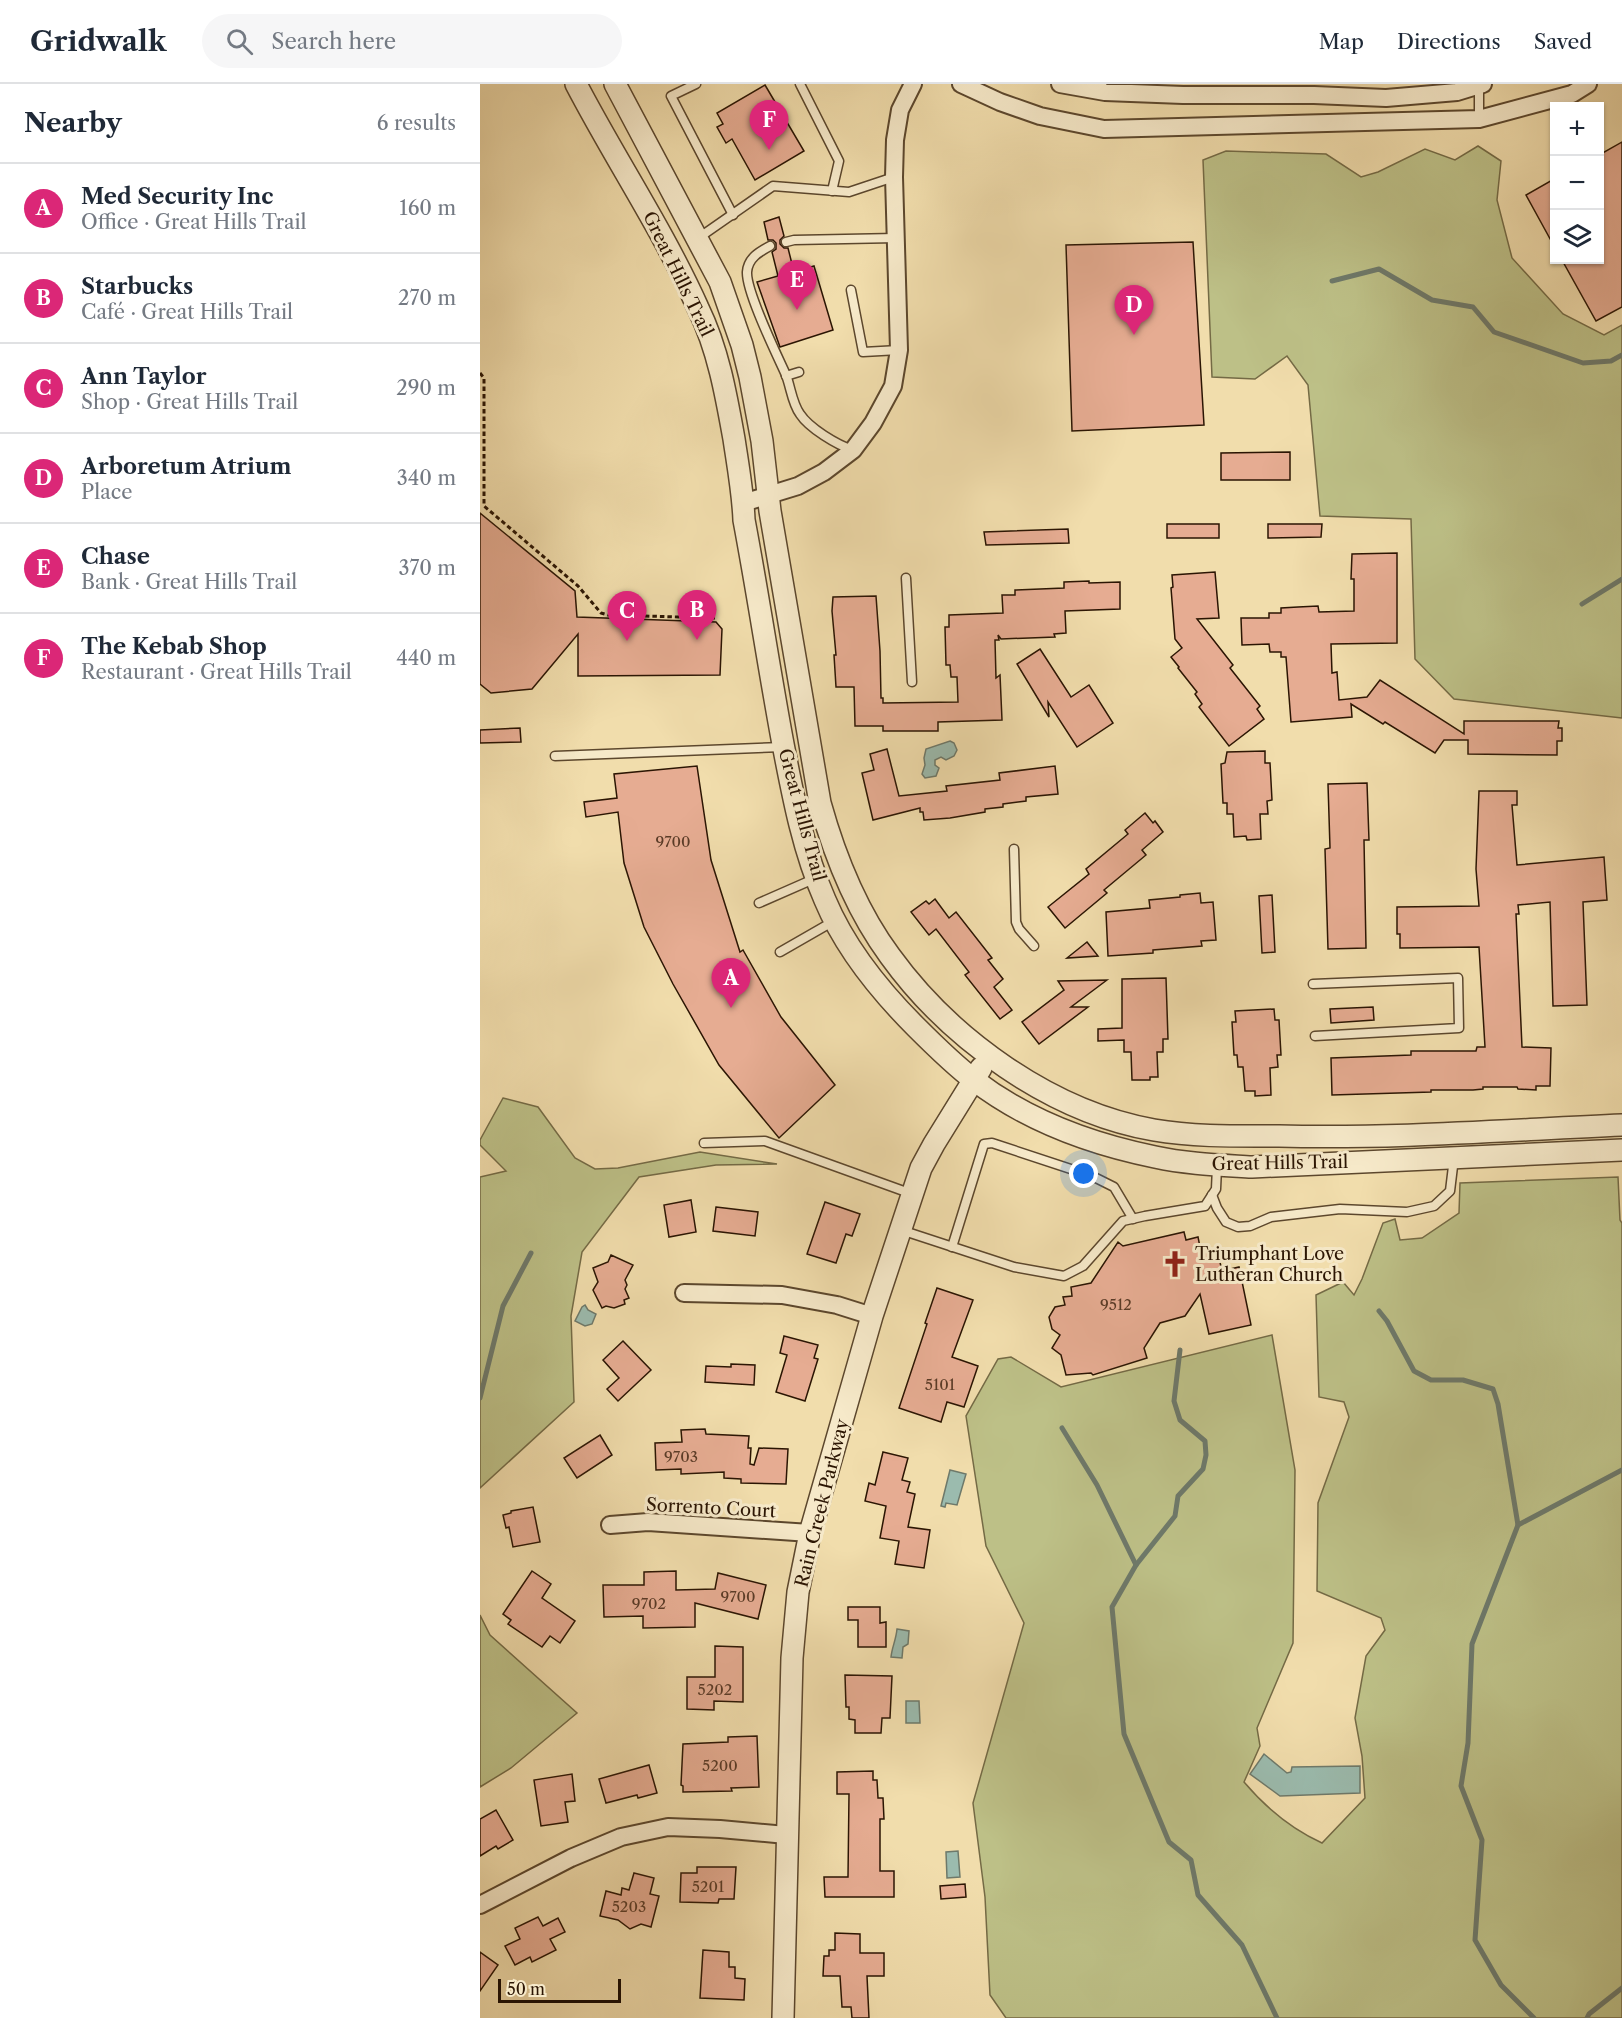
<!DOCTYPE html>
<meta charset="utf-8">
<style>
body{margin:0;font-family:"Libre Caslon Text",serif;background:#f6f6f7;color:#1f2937}
.controls{position:absolute;right:18px;top:18px;display:grid;overflow:hidden;border-radius:0px;box-shadow:0 2px 4px #0004}
.controls button{width:54px;height:54px;display:grid;place-items:center;padding:0;border:0;border-bottom:2px solid #e0e1e3;background:#fff;color:#1f2937;font:30px sans-serif}
.scale{position:absolute;left:18px;bottom:15px;width:123px;box-sizing:border-box;padding-left:6px;border:3px solid #2b1503;border-top:0;font-size:16px;line-height:21px;white-space:nowrap;color:#2b1503;-webkit-text-stroke:4px #f6e9c9;paint-order:stroke}
.you{position:absolute;left:604px;top:1090px;width:21px;height:21px;margin:-15px;border:4px solid #fff;border-radius:50%;background:#1a73e8;box-shadow:0 0 0 9px #1a73e833}
.badge{display:grid;place-items:center;width:39px;height:39px;border-radius:50%;background:#db2777;color:#fff;font-size:20px;font-weight:700}
.pin{position:absolute;translate:-50% -50px;filter:drop-shadow(0 2px 3px #0008)}
.pin::after{content:'';position:absolute;top:32px;width:21px;height:18px;background:inherit;clip-path:polygon(0 0,100% 0,50% 100%)}
.list{margin:0;padding:0;list-style:none}
h2{display:flex;justify-content:space-between;align-items:center;height:78px;margin:0;padding:0 24px;font-size:26px}
h2 small{font-size:20px;font-weight:400;color:#747a83}
.list li{display:grid;grid-template-columns:39px 1fr auto;gap:18px;align-items:center;box-sizing:border-box;height:90px;padding:0 24px;border-top:2px solid #e0e1e3}
.list b{display:block;font-size:22px;white-space:nowrap}
.list p{margin:0;font-size:20px;white-space:nowrap;color:#747a83}
.list em{font-size:20px;font-style:normal;color:#747a83}
.icon{flex:none;width:33px;height:33px;fill:none;stroke:currentColor;stroke-width:2;stroke-linecap:round;stroke-linejoin:round}
.map{position:relative;flex:none;width:1142px;height:1934px;overflow:hidden}
header{display:flex;align-items:center;gap:36px;box-sizing:border-box;height:84px;padding:0 30px;background:#fff;border-bottom:2px solid #e0e1e3}
header strong{font-size:28px}
nav{display:flex;gap:33px;margin-inline-start:auto;font-size:21px}
.search{width:420px;height:54px;background:#f6f6f7;display:flex;align-items:center;gap:15px;box-sizing:border-box;padding:0 21px;border-radius:33px;color:#747a83;font-size:22px}
main{display:flex}
aside{flex:1;background:#fff}
.map>svg:first-child{display:block}
</style>
<header>
<strong>Gridwalk</strong>
<div class="search"><svg class="icon" aria-label="search" viewBox="0 0 24 24"><circle cx="10" cy="10" r="6"/><path d="M15 15l6 6"/></svg>Search here</div>
<nav><a>Map</a><a>Directions</a><a>Saved</a></nav>
</header>
<main>
<aside>
<h2>Nearby<small>6 results</small></h2>
<ul class="list">
<li><span class="badge">A</span><div><b>Med Security Inc</b><p>Office · Great Hills Trail</p></div><em>160 m</em></li>
<li><span class="badge">B</span><div><b>Starbucks</b><p>Café · Great Hills Trail</p></div><em>270 m</em></li>
<li><span class="badge">C</span><div><b>Ann Taylor</b><p>Shop · Great Hills Trail</p></div><em>290 m</em></li>
<li><span class="badge">D</span><div><b>Arboretum Atrium</b><p>Place</p></div><em>340 m</em></li>
<li><span class="badge">E</span><div><b>Chase</b><p>Bank · Great Hills Trail</p></div><em>370 m</em></li>
<li><span class="badge">F</span><div><b>The Kebab Shop</b><p>Restaurant · Great Hills Trail</p></div><em>440 m</em></li>
</ul>
</aside>
<div class="map">
<svg width="1142" height="1934" viewBox="0 0 1142 1934">
<rect width="100%" height="100%" fill="#f1ddac"/>
<filter id="stains"><feTurbulence type="fractalNoise" baseFrequency=".00333" numOctaves="4"/><feColorMatrix values="0 0 0 0 .2 0 0 0 0 .09 0 0 0 0 .02 0 0 0 .5 -.17"/></filter>
<radialGradient id="worn" r=".72"><stop offset=".6" stop-color="#630" stop-opacity="0"/><stop offset="1" stop-color="#630" stop-opacity=".3"/></radialGradient>
<g fill="#bdc087" stroke="#746a45" stroke-width="1.5">
<path d="M998 62 1021 77 1017 116 1032 174 1083 230 1124 251 1142 241V634L974 615 935 575 931 435 840 432 828 301 807 272 775 295 732 293 723 76 746 67 846 70 881 93 898 88 945 65 975 76Z"/>
<path d="M23 1014 58 1023 95 1074 115 1085 138 1084 220 1068 297 1080 236 1081 159 1093 102 1168 91 1232 94 1318 0 1404V1093L26 1087 0 1061V1056Z"/>
<path d="M1138 1093 1140 1136 1142 1139V1934H526L510 1911 505 1813 493 1719 544 1539 506 1462 486 1332 518 1275 531 1273 581 1303 792 1251 815 1386 813 1559 777 1644 780 1662 764 1698C786 1724 811 1745 842 1759L885 1714 882 1672 875 1634 886 1572 905 1546 901 1534 837 1507 838 1419 869 1333 864 1318 839 1313 836 1211 863 1198 874 1211 882 1195 903 1139 915 1135 920 1156 942 1154 979 1129 980 1099Z"/>
<path d="M0 1531 10 1551 97 1629 31 1684 0 1703Z"/>
</g>
<g fill="#9bbbae" stroke="#6e796a" stroke-width="1.5">
<path d="M470 657 474 659 477 666 474 672 466 676 461 673 455 676V681L459 684 456 692 445 694 442 690 445 681 444 674 446 665Z"/>
<path d="M105 1221 108 1226 116 1230 112 1240 105 1242 95 1237 102 1223Z"/>
<path d="M470 1386 486 1390 477 1421 466 1419 465 1423 461 1422Z"/>
<path d="M417 1545 429 1547 428 1560 423 1563 422 1574 411 1573C412 1563 416 1556 417 1545Z"/>
<path d="M426 1617H439L440 1639H426Z"/>
<path d="M784 1670 807 1689 811 1688 812 1683 880 1682V1709L800 1712 770 1690Z"/>
<path d="M478 1767 480 1793 467 1794 466 1768Z"/>
</g>
<g fill="none" stroke-linecap="round" stroke-linejoin="round">
<g stroke="#6e796a" stroke-width="5">
<path d="M852 197 899 185 952 216 993 223 1014 248 1103 279 1131 277 1142 271"/>
<path d="M1102 520 1142 495"/>
<path d="M899 1227 907 1237 934 1287 951 1296H983L1013 1305 1018 1320 1038 1441 992 1560 988 1659 981 1702 1002 1756 995 1856 1021 1901 1054 1934"/>
<path d="M700 1266 694 1317 700 1336 725 1357 726 1371 723 1385 698 1412 695 1432 656 1481 632 1523 644 1650 689 1758 711 1776 718 1811 762 1861 797 1934"/>
<path d="M0 1314 23 1222 51 1169"/>
<path d="M582 1344 617 1401 656 1481"/>
<path d="M1038 1441 1142 1386"/>
<path d="M1107 1934 1109 1930 1142 1904"/>
</g>
</g>
<g fill="#e6ac92" stroke="#2b1503" stroke-width="1.5">
<path d="M285 1 324 67 275 96 252 55 246 59 237 43 243 40 237 29Z"/>
<path d="M1142 58V223L1116 237 1082 176H1119V71Z"/>
<path d="M1074 95V162L1046 111Z"/>
<path d="M299 133 304 152 300 156V160L304 164H308L314 188 334 182 353 246 300 263 277 198 298 192 292 168 296 165V159L293 156H288L284 138Z"/>
<path d="M713 158 724 341 592 347 586 161Z"/>
<path d="M810 368V396H741V369Z"/>
<path d="M0 429 95 507 97 533 236 538 242 545 240 591 98 592V550L52 605 11 609 0 600Z"/>
<rect x="687" y="440" width="52" height="14"/>
<path d="M788 440H842L841 453 788 454Z"/>
<path d="M588 445 589 459 506 461 504 448Z"/>
<path d="M917 469V559L851 560 852 589 857 588 859 616 887 613 900 596 984 650V637H1079L1078 644H1082V657H1077V671L988 670V656H964L955 669 905 638 903 640 871 620 872 633 811 638 806 573H801V568H790L789 560 762 561 761 534H789V529H801V524L818 523 838 522 839 528 874 527V495H871L872 470Z"/>
<path d="M735 488 739 534 717 535 753 581 750 584 780 622 777 625 784 635 749 662 719 623 722 620 715 610 717 608 698 584 699 583 691 573 702 564 695 555 691 504 693 503 692 491Z"/>
<path d="M609 497V499L640 498V525L585 527 586 549 574 550 575 553 521 555 518 551 519 556H515L516 594 520 591 522 636 458 638V647H403V642H375L374 603H356L354 571H356L352 527 353 513 396 512 400 567 401 614H403V619L478 618 477 593H471L470 581H466L465 543H469V531L523 529 522 511H535V506L584 504V498Z"/>
<path d="M560 565 591 613 609 601 633 639 597 663 568 618 569 633 537 580Z"/>
<path d="M40 644 41 658 0 659V646Z"/>
<path d="M407 665 419 712 467 707 466 702 520 696 519 689 575 682 578 710 546 713V717L523 720V723L505 725V728L470 734 444 736 443 728H440V724L393 736 382 689 394 686 390 670Z"/>
<path d="M785 667V679H790L792 716 787 717 788 730H780L781 755 767 756 766 752 754 753 753 730H747V719H743L741 680 745 679 747 668Z"/>
<path d="M217 682 231 776 260 868 263 866 301 933 355 1001 299 1054 239 981 193 900 164 843 144 779 138 728 106 733 104 718 137 714 134 690Z"/>
<path d="M887 699 889 756H884L886 864 848 865 845 765 850 764 848 700Z"/>
<path d="M999 707H1037V721H1032L1037 781 1124 773 1127 816 1103 818 1107 921 1073 922 1070 818 1038 821 1039 830H1036L1042 963 1071 964 1070 1002H1056V1006L1038 1005 1037 1003H1003V1005L993 1006H951V1008L852 1011 851 974 931 971V967H996L997 963H1005L999 863 920 864V850H917V823L999 822 996 785Z"/>
<path d="M665 729 673 739 675 737 683 748 662 766 666 771 624 806 627 809 585 844 568 823 609 790 606 785 648 750 645 746Z"/>
<path d="M720 809 721 819 733 818 736 856 721 857 722 862 673 866V869L628 872 626 828 670 824 669 816 700 813V811Z"/>
<path d="M792 811 795 868 782 869 779 812Z"/>
<path d="M455 815 469 834 476 828 512 874 508 876 523 895 514 903 532 926 520 935 485 891 489 888 456 845 449 851 431 828 446 817 449 820Z"/>
<path d="M607 858 618 872 587 874Z"/>
<path d="M686 894 688 955H683V968H677L678 993H670V996H652L651 968H644V956L618 957V945L642 944V895Z"/>
<path d="M627 896 591 923H608L559 960 542 938 584 906 578 897Z"/>
<path d="M893 923 894 936 851 939 850 925Z"/>
<path d="M794 925 795 936H799L801 971H797L798 983 790 984 791 1011 775 1012V1007H765L763 983H758L757 971H754L752 938H756L755 927Z"/>
<path d="M211 1116 216 1148 189 1153 184 1121Z"/>
<path d="M345 1118 380 1130 372 1152 366 1150 356 1179 327 1170Z"/>
<path d="M236 1123 278 1128 275 1152 233 1147Z"/>
<path d="M704 1148 706 1156 718 1153 721 1168 737 1165 742 1187 759 1183 771 1241 729 1250 720 1210 705 1232 680 1239 664 1264 667 1274 613 1291 611 1289 586 1291 581 1271 572 1264 580 1251 572 1245 569 1233 575 1223 585 1221 583 1213 592 1212 591 1203 611 1199 638 1158 643 1162Z"/>
<path d="M131 1171 153 1181 145 1196 147 1201 145 1205 149 1214 144 1216 145 1220 134 1224 126 1222 122 1224 113 1206 118 1198 113 1184 128 1178Z"/>
<path d="M457 1204 493 1216 472 1273 498 1282 484 1323 467 1318 461 1338 419 1324 447 1240 445 1239Z"/>
<path d="M304 1252 338 1261 334 1274 338 1275 325 1317 296 1308 307 1271 300 1269Z"/>
<path d="M143 1257 171 1286 138 1317 127 1305 139 1294 123 1276Z"/>
<path d="M251 1280 275 1281 274 1301 225 1298 226 1282 251 1283Z"/>
<path d="M225 1345 226 1350 269 1352 268 1364H271L270 1380 274 1381 279 1364 308 1365 306 1400 261 1399V1395L244 1394V1388L201 1390V1385L176 1386 175 1359 202 1358 201 1346Z"/>
<path d="M120 1351 132 1371 97 1394 84 1374Z"/>
<path d="M403 1368 428 1374 422 1396 430 1398 427 1408 435 1410 428 1443 450 1446 444 1484 415 1480 419 1457 400 1454 406 1422 385 1417 389 1399 395 1401Z"/>
<path d="M53 1423 60 1458 33 1463 29 1443 26 1444 23 1431 31 1429V1427Z"/>
<path d="M52 1487 71 1500 62 1514 95 1537 80 1559 70 1552 62 1563 28 1540 31 1536 23 1530Z"/>
<path d="M196 1487V1506L235 1505 238 1489 286 1501 278 1535 215 1519V1543L163 1544V1532L124 1533 123 1501H164V1488Z"/>
<path d="M368 1523H400V1539L406 1538V1563H378V1536H368Z"/>
<path d="M235 1562 263 1563V1618L234 1617V1626L207 1625V1593H235Z"/>
<path d="M365 1591 412 1592 410 1634H402L401 1649H375V1636L369 1635V1623H366Z"/>
<path d="M277 1652 279 1703 251 1704 252 1707 203 1708V1702L201 1701 203 1660 248 1658V1653Z"/>
<path d="M169 1681 177 1709 158 1714 157 1711 126 1719 119 1695Z"/>
<path d="M393 1687V1696H397L398 1714H403L404 1735H400V1787H414V1813H345L344 1793H368L369 1710H357V1688Z"/>
<path d="M92 1690 95 1717 85 1718 88 1738 61 1742 54 1696Z"/>
<path d="M16 1726 33 1756 18 1765 16 1762 0 1772V1735Z"/>
<path d="M217 1783H256L254 1815H239L238 1819 200 1818 201 1789H217Z"/>
<path d="M154 1789 174 1794 170 1810 179 1812 171 1843 161 1840 150 1845 138 1836 120 1832 126 1807 141 1811 142 1804 149 1806Z"/>
<path d="M485 1800 486 1813 461 1815 460 1802Z"/>
<path d="M58 1833 63 1842 78 1834 85 1848 70 1855 76 1866 52 1878 50 1873 35 1881 25 1862 40 1855 35 1844Z"/>
<path d="M355 1849 380 1850V1869H404V1892H387L389 1934H372L371 1923H362L360 1892H343L344 1872H349V1866H355Z"/>
<path d="M223 1866 249 1868V1883H255V1894L265 1895 264 1916 220 1914Z"/>
<path d="M0 1868 18 1881 0 1907Z"/>
</g>
<g fill="none" stroke-linecap="round" stroke-linejoin="round">
<defs>
<g id="service">
<path d="M216 0 191 12 253 131"/>
<path d="M320 0 359 77 352 107"/>
<path d="M999 0V35"/>
<path d="M217 155 293 102 369 108 414 93"/>
<path d="M306 158 314 156 416 154"/>
<path d="M290 162C279 168 268 174 267 188 266 208 297 271 306 291 311 304 312 319 320 330 329 344 357 361 373 366"/>
<path d="M371 206 383 268 419 266"/>
<path d="M306 292 319 288"/>
<path d="M426 494 432 598"/>
<path d="M75 672 303 663"/>
<path d="M534 765 536 838 539 845 554 862"/>
<path d="M279 819 336 794"/>
<path d="M300 868 354 837"/>
<path d="M833 900 978 894 979 944 835 952"/>
<path d="M224 1059 285 1057 432 1110"/>
<path d="M732 1111 737 1124 746 1138 758 1143 770 1142 791 1133 860 1125 927 1128 954 1122 970 1107 974 1074"/>
<path d="M421 1146 534 1183 584 1192 603 1182 643 1137 665 1132 725 1122 736 1105 737 1083"/>
<path d="M472 1163 504 1060 512 1059 612 1092 634 1103 653 1135"/>
</g>
<g id="minor">
<path d="M481 0 520 18 560 32 624 45 999 35 1092 10 1108 0"/>
<path d="M580 0 625 8 703 11H834L906 14 977 8 1003 0"/>
<path d="M263 419 318 402 344 388 373 366 393 339 413 302 419 266 414 93 415 56 420 26 433 0"/>
<path d="M204 1209 302 1211 357 1221 392 1232"/>
<path d="M130 1441 168 1438 330 1449"/>
<path d="M0 1821 91 1774 141 1753 188 1743 240 1745 306 1751"/>
</g>
<g id="tertiary">
<path d="M96 0C135 75 183 146 218 224 238 265 246 310 254 355 258 382 263 409 264 436 278 510 289 585 303 660 313 712 323 766 345 816 365 864 399 906 436 943 454 961 473 980 494 996 546 1036 611 1060 675 1073 707 1080 740 1081 772 1083L1142 1066"/>
<path d="M135 0 240 198 262 261 270 293 282 357 290 427 340 719C355 773 376 826 410 872 470 955 571 1028 674 1046 715 1053 758 1052 799 1052 914 1055 1028 1046 1142 1041"/>
<path d="M303 1934 312 1574 318 1508 330 1449 392 1232 441 1084 454 1060 501 984"/>
</g>
</defs>
<use href="#service" stroke="#5c472d" stroke-width="11"/>
<use href="#minor" stroke="#5c472d" stroke-width="20"/>
<use href="#tertiary" stroke="#5c472d" stroke-width="24"/>
<path stroke="#2b1503" stroke-width="3" stroke-dasharray="4.5 3" stroke-linecap="butt" d="M0 289 4 294V422L98 502 121 529 128 531 235 534"/>
<use href="#service" stroke="#f6e9c9" stroke-width="8"/>
<use href="#minor" stroke="#f6e9c9" stroke-width="16"/>
<use href="#tertiary" stroke="#f6e9c9" stroke-width="21"/>
</g>
<defs>
<symbol id="church-bare" viewBox="-9 -9 18 18"><path d="M-1.2-6h2.4v3.5h3.3v2.4h-3.3V6h-2.4V-.1h-3.3v-2.4h3.3Z" fill="#8f2418" stroke="#f6e9c9" stroke-width="2.5" paint-order="stroke"/></symbol>
</defs>
<g fill-rule="evenodd">
<use href="#church-bare" x="676" y="1161" width="38" height="38"/>
</g>
<g text-anchor="middle" dominant-baseline="central" stroke-width="6" stroke-linejoin="round" paint-order="stroke">
<g font-size="15" fill="#5a3b27">
<text x="193" y="757">9700</text>
<text x="636" y="1220">9512</text>
<text x="460" y="1300">5101</text>
<text x="201" y="1372">9703</text>
<text x="258" y="1512">9700</text>
<text x="169" y="1519">9702</text>
<text x="235" y="1605">5202</text>
<text x="240" y="1681">5200</text>
<text x="228" y="1802">5201</text>
<text x="149" y="1822">5203</text>
</g>
<g font-size="18" fill="#2b1503" stroke="#f6e9c9">
<text transform="translate(198 190) rotate(64)">Great Hills Trail</text>
<text transform="translate(322 731) rotate(75)">Great Hills Trail</text>
<text transform="translate(800 1079) rotate(-1)">Great Hills Trail</text>
<text transform="translate(342 1419) rotate(-76)">Rain Creek Parkway</text>
<text transform="translate(231 1424) rotate(3)">Sorrento Court</text>
</g>
<g font-size="18" fill="#2b1503" stroke="#f6e9c9" text-anchor="start">
<text x="715" y="1170">Triumphant Love<tspan x="715" dy="21">Lutheran Church</tspan></text>
</g>
</g>
<rect width="100%" height="100%" filter="url(#stains)"/>
<rect width="100%" height="100%" fill="url(#worn)"/>
</svg>
<div class="controls">
<button>+</button>
<button>−</button>
<button><svg class="icon" aria-label="layers" viewBox="0 0 24 24"><path d="M12 4l9 5-9 5-9-5zM3 14l9 5 9-5"/></svg></button>
</div>
<div class="scale">50 m</div>
<div class="you"></div>
<div class="pin badge" style="left:251px;top:924px">A</div>
<div class="pin badge" style="left:217px;top:556px">B</div>
<div class="pin badge" style="left:147px;top:557px">C</div>
<div class="pin badge" style="left:654px;top:251px">D</div>
<div class="pin badge" style="left:317px;top:226px">E</div>
<div class="pin badge" style="left:289px;top:66px">F</div>
</div>
</main>
